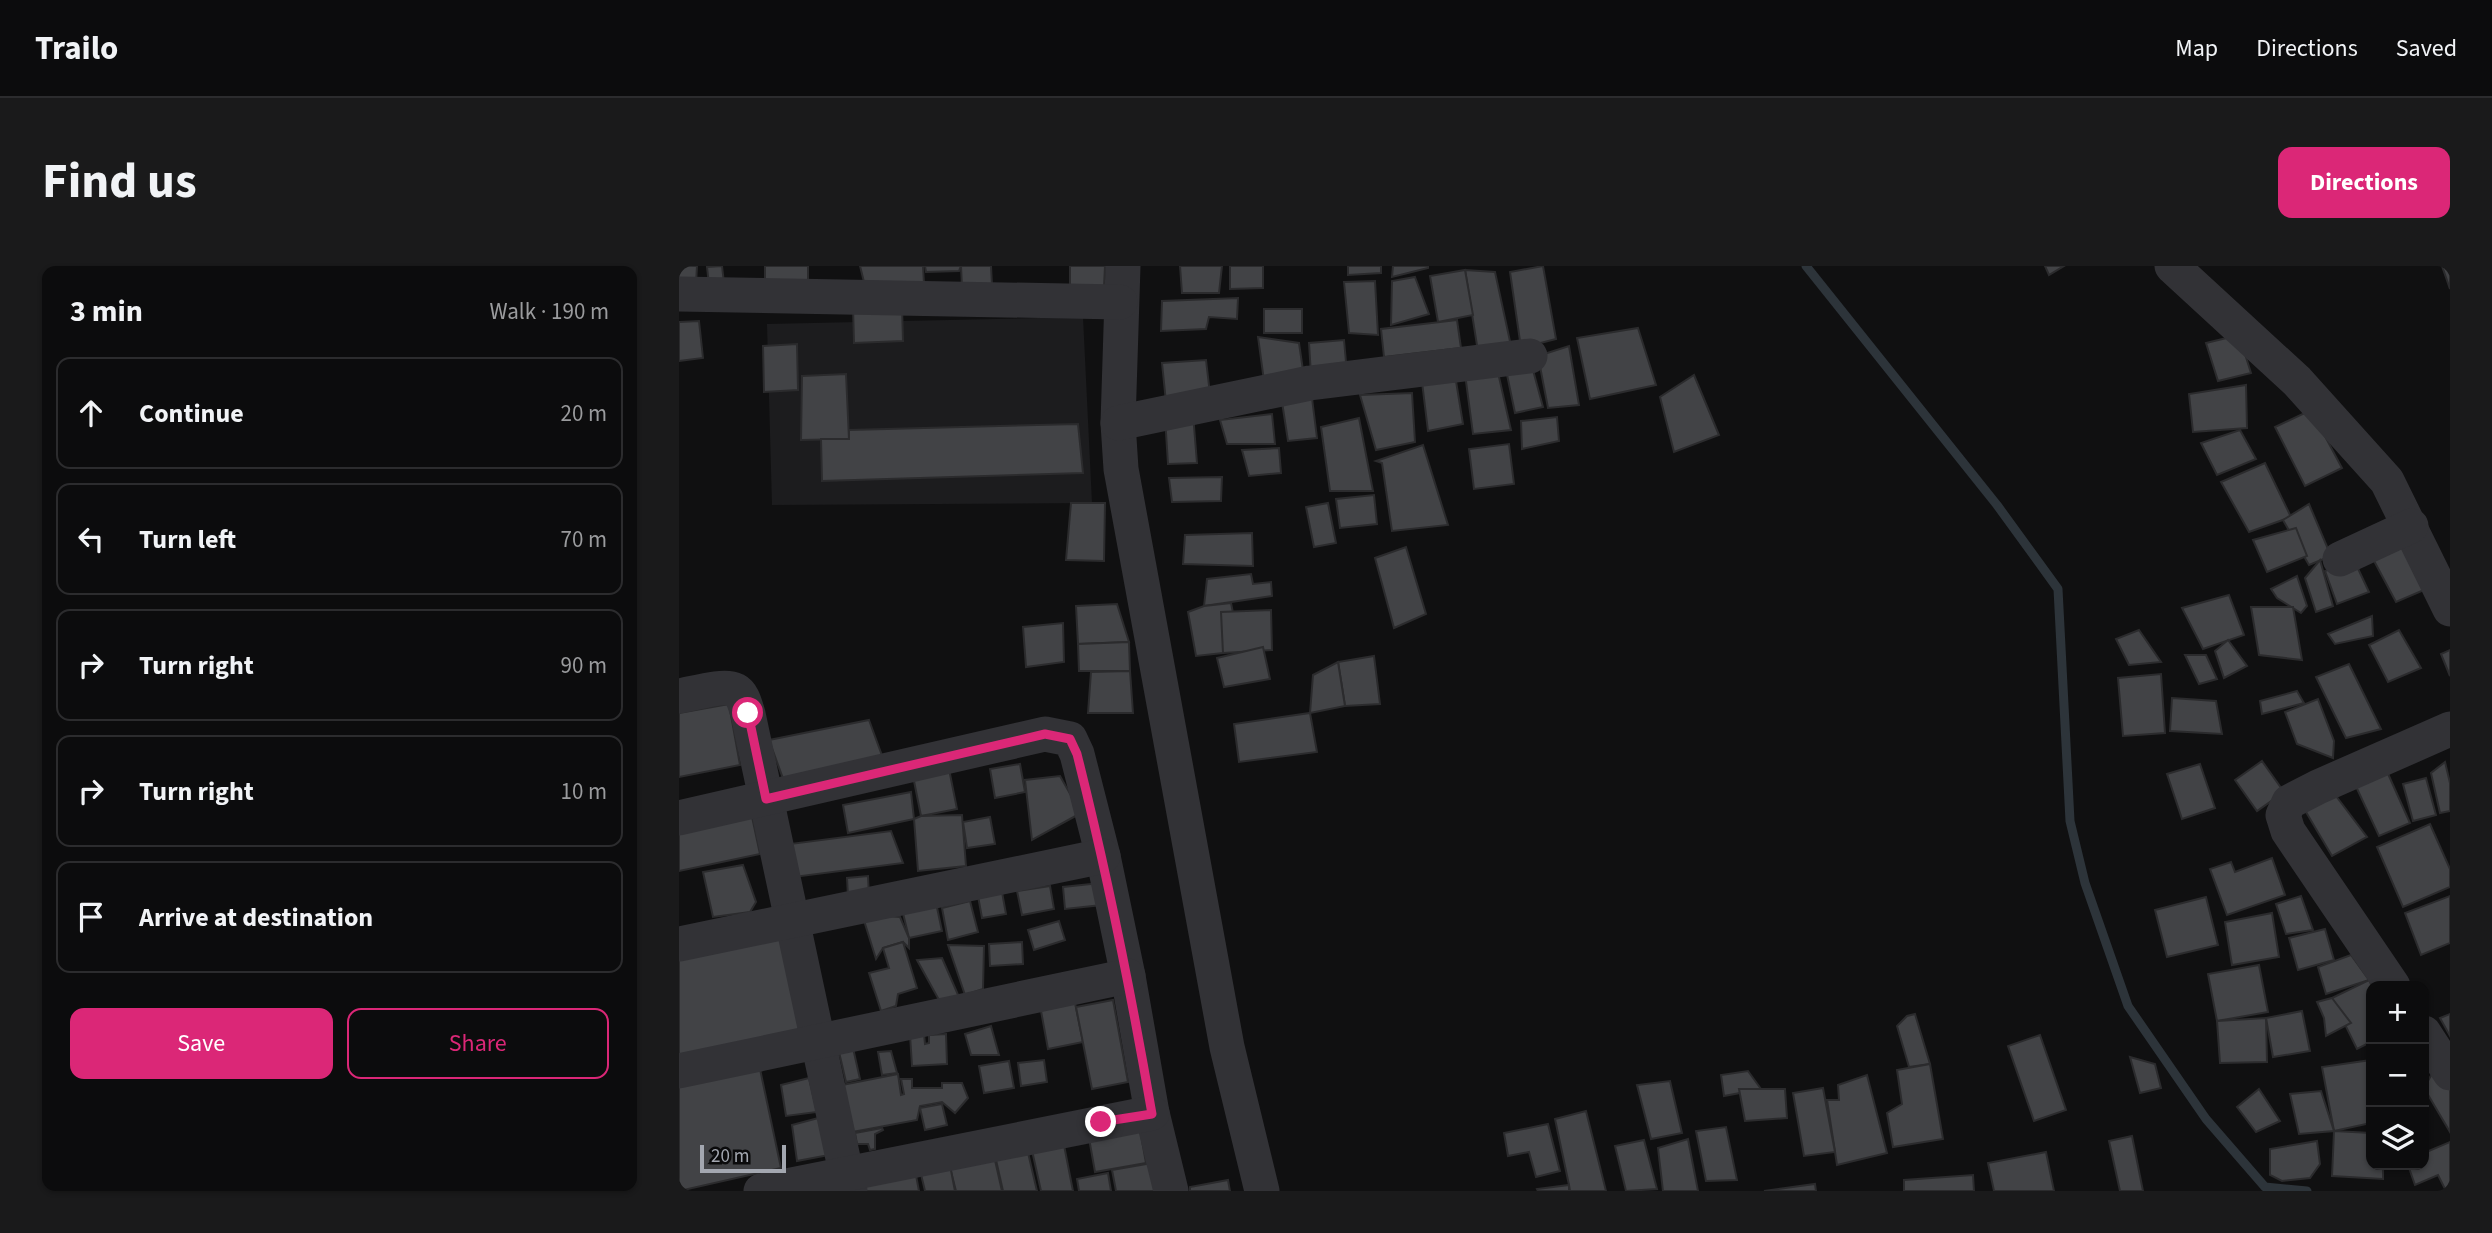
<!DOCTYPE html>
<meta charset="utf-8">
<style>
body{margin:0;font-family:"Source Sans 3",sans-serif;background:#1a1a1b;color:#f1f3f6}
.controls{position:absolute;right:21px;bottom:21px;display:grid;overflow:hidden;border-radius:14px;box-shadow:0 2px 5px #0004}
.controls button{width:63px;height:63px;display:grid;place-items:center;padding:0;border:0;border-bottom:2px solid #2c2c2e;background:#0c0c0d;color:#f1f3f6;font:35px sans-serif}
.scale{position:absolute;left:21px;bottom:18px;width:86px;box-sizing:border-box;padding-left:7px;border:4px solid #a3a7b0;border-top:0;font-size:19px;line-height:24px;white-space:nowrap;color:#a3a7b0;-webkit-text-stroke:5px #0b0b0c;paint-order:stroke}
.stop{position:absolute;width:21px;height:21px;margin:-16px;border:5px solid #db2777;border-radius:50%;background:#fff}
.stop.end{background:#db2777;border-color:#fff;box-shadow:0 2px 7px #0008}
.list{margin:0;padding:0;list-style:none}
h2{display:flex;justify-content:space-between;align-items:center;height:91px;margin:0;padding:0 28px;font-size:30px}
h2 small{font-size:23px;font-weight:400;color:#9a9b9d}
.list li{display:grid;grid-template-columns:46px 1fr auto;gap:21px;align-items:center;box-sizing:border-box;height:112px;margin:0 14px 14px;padding:0 14px;border:2px solid #2c2c2e;border-radius:14px}
.list b{display:block;font-size:26px;white-space:nowrap}
.list em{font-size:23px;font-style:normal;color:#9a9b9d}
.actions{display:flex;gap:14px;padding:21px 28px}
.actions a{flex:1;padding:16px 0;border:2px solid #db2777;border-radius:14px;text-align:center;font-size:24px;color:#db2777}
.actions .main{background:#db2777;color:#fff}
.icon{flex:none;width:38px;height:38px;fill:none;stroke:currentColor;stroke-width:2;stroke-linecap:round;stroke-linejoin:round}
.map{position:relative;flex:none;width:1771px;height:925px;overflow:hidden;border-radius:14px}
header{display:flex;align-items:center;gap:42px;box-sizing:border-box;height:98px;padding:0 35px;background:#0c0c0d;border-bottom:2px solid #2c2c2e}
header strong{font-size:33px}
nav{display:flex;gap:38px;margin-inline-start:auto;font-size:24px}
.intro{display:flex;align-items:center;justify-content:space-between;box-sizing:border-box;height:168px;padding:0 42px}
h1{margin:0;font-size:49px}
.button{padding:18px 32px;border-radius:14px;background:#db2777;color:#fff;font-size:24px;font-weight:700}
main{display:flex;gap:42px;padding:0 42px}
aside{flex:1;background:#0c0c0d;border-radius:14px;box-shadow:0 2px 5px #0004}
.map>svg:first-child{display:block}
</style>
<header>
<strong>Trailo</strong>
<nav><a>Map</a><a>Directions</a><a>Saved</a></nav>
</header>
<div class="intro"><h1>Find us</h1><a class="button">Directions</a></div>
<main>
<aside>
<h2>3 min<small>Walk · 190 m</small></h2>
<ul class="list">
<li><svg class="icon" aria-label="ahead" viewBox="0 0 24 24"><path d="M12 20V5M6 11l6-6 6 6"/></svg><div><b>Continue</b></div><em>20 m</em></li>
<li><svg class="icon" aria-label="left" viewBox="0 0 24 24"><path d="M17 20v-9H6M10 6l-5 5 5 5"/></svg><div><b>Turn left</b></div><em>70 m</em></li>
<li><svg class="icon" aria-label="right" viewBox="0 0 24 24"><path d="M7 20v-9h11M14 6l5 5-5 5"/></svg><div><b>Turn right</b></div><em>90 m</em></li>
<li><svg class="icon" aria-label="right" viewBox="0 0 24 24"><path d="M7 20v-9h11M14 6l5 5-5 5"/></svg><div><b>Turn right</b></div><em>10 m</em></li>
<li><svg class="icon" aria-label="arrive" viewBox="0 0 24 24"><path d="M6 21V4h12l-3 4 3 4H6"/></svg><div><b>Arrive at destination</b></div></li>
</ul>
<div class="actions"><a class="main">Save</a><a>Share</a></div>
</aside>
<div class="map">
<svg width="1771" height="925" viewBox="0 0 1771 925">
<rect width="100%" height="100%" fill="#101011"/>
<path fill="#1c1c1e" d="M404 51 413 237 93 239 88 58Z"/>
<g fill="none" stroke-linecap="round" stroke-linejoin="round">
<path stroke="#2d343a" stroke-width="9" d="M1127 0 1318 239 1379 323 1391 555 1406 617 1449 740 1527 853 1586 921 1628 925"/>
</g>
<g fill="#424346" stroke="#2b2b2d" stroke-width="2">
<path d="M0 0H18L17 18 0 17Z"/>
<path d="M43 0 45 17 30 19 28 1Z"/>
<rect x="86" y="0" width="43" height="14"/>
<path d="M181 0H244L245 18 185 16Z"/>
<path d="M246 0H282L280 5 247 6Z"/>
<path d="M282 0H312L313 19 283 21Z"/>
<path d="M391 0H426L425 21 391 19Z"/>
<path d="M501 0H543L540 27H503Z"/>
<path d="M551 0H584V22L551 23Z"/>
<path d="M669 0H702V7L669 9Z"/>
<path d="M714 0H749V2L713 11Z"/>
<path d="M864 0 877 73 842 82 831 6Z"/>
<path d="M1366 0H1385L1370 9Z"/>
<path d="M1763 0H1771V23Z"/>
<path d="M786 4 816 6 834 89 800 92Z"/>
<path d="M786 4 794 49 759 56 751 10Z"/>
<path d="M736 11 750 48 712 59 713 15Z"/>
<path d="M696 15 699 69 670 67 665 16Z"/>
<path d="M559 32 558 53 530 51 527 63 482 65 483 35Z"/>
<path d="M223 40 224 75 175 77 174 41Z"/>
<rect x="585" y="43" width="38" height="24"/>
<path d="M778 54 782 82 705 91 702 63Z"/>
<path d="M20 55 24 92 0 95V56Z"/>
<path d="M959 62 977 119 911 133 898 72Z"/>
<path d="M1560 69 1572 107 1539 115 1527 77Z"/>
<path d="M579 71 620 77 625 111 585 115Z"/>
<path d="M665 74 668 107 632 109 630 77Z"/>
<path d="M118 78 119 124 85 126 84 80Z"/>
<path d="M890 80 900 139 869 142 859 90Z"/>
<path d="M851 93 864 141 836 147 826 99Z"/>
<path d="M527 94 531 128 487 136 483 97Z"/>
<path d="M818 102 832 164 794 168 786 108Z"/>
<path d="M167 108 170 173 122 174 123 110Z"/>
<path d="M1015 109 1040 169 995 186 981 131Z"/>
<path d="M777 115 784 158 749 165 743 116Z"/>
<path d="M1567 119 1568 162 1514 166 1510 128Z"/>
<path d="M733 127 736 176 697 184 681 129Z"/>
<path d="M633 132 638 172 609 175 603 136Z"/>
<path d="M1632 144 1663 202 1626 220 1596 161Z"/>
<path d="M514 148 518 197 489 198 486 151Z"/>
<path d="M593 148 596 178H548L541 154Z"/>
<path d="M878 151 880 175 843 183 842 155Z"/>
<path d="M680 152 694 225H651L642 161Z"/>
<path d="M399 158 404 207 143 215 142 173H170V164Z"/>
<path d="M1561 164 1577 193 1538 209 1522 177Z"/>
<path d="M830 178 835 218 795 223 790 183Z"/>
<path d="M744 179 769 259 713 265 703 197 697 195Z"/>
<path d="M600 182 602 207 570 210 563 184Z"/>
<path d="M1586 197 1612 251 1570 266 1542 216Z"/>
<path d="M543 211 542 235 493 236 490 212Z"/>
<path d="M695 229 698 258 661 262 657 233Z"/>
<path d="M392 237H426L425 295 387 294Z"/>
<path d="M649 237 657 277 635 281 627 241Z"/>
<path d="M1630 238 1652 290 1630 299 1604 254Z"/>
<path d="M1617 262 1628 290 1588 306 1574 274Z"/>
<path d="M573 267 574 300 504 298 506 269Z"/>
<path d="M1725 272 1752 321 1717 336 1693 291Z"/>
<path d="M727 281 747 348 715 362 696 292Z"/>
<path d="M1641 294 1654 340 1637 346 1626 312Z"/>
<path d="M1675 294 1690 326 1658 338 1646 305Z"/>
<path d="M572 308 574 318 592 316 593 330 525 340 528 313Z"/>
<path d="M1618 310 1628 340 1622 347 1598 332 1592 323Z"/>
<path d="M1550 329 1565 369 1524 383 1503 342Z"/>
<path d="M552 337 561 381 544 387 517 390 509 346 525 340Z"/>
<path d="M438 338 450 376 399 378 397 340Z"/>
<path d="M1572 341H1614L1623 394 1580 389Z"/>
<path d="M592 344 593 384 544 387 542 346Z"/>
<path d="M1693 350 1694 370 1656 378 1649 368Z"/>
<path d="M384 357 385 396 347 401 344 361Z"/>
<path d="M1460 364 1482 396 1450 399 1437 373Z"/>
<path d="M1720 364 1742 402 1709 416 1690 379Z"/>
<path d="M1549 374 1568 400 1545 412 1536 385Z"/>
<path d="M450 376 451 405H400L399 378Z"/>
<path d="M584 381 591 413 545 421 538 392Z"/>
<path d="M1771 384V410L1762 388Z"/>
<path d="M1506 389H1527L1538 413 1520 418Z"/>
<path d="M695 390 701 438 666 440 659 396Z"/>
<path d="M659 396 666 440 631 447 634 409Z"/>
<path d="M1670 398 1702 463 1667 472 1637 411Z"/>
<path d="M451 405 454 447H409L412 406Z"/>
<path d="M1482 408 1486 467 1444 470 1439 412Z"/>
<path d="M1618 425 1625 437 1583 448 1581 435Z"/>
<path d="M1493 432 1537 435 1543 468 1491 465Z"/>
<path d="M1639 433 1655 475 1654 492 1618 478 1606 446Z"/>
<path d="M50 438 61 499 0 511V447Z"/>
<path d="M631 447 638 486 560 496 555 458Z"/>
<path d="M190 454 205 495 106 518 90 474Z"/>
<path d="M1583 495 1605 526 1578 545 1556 514Z"/>
<path d="M1766 496 1771 517V545L1761 547 1752 507Z"/>
<path d="M341 498 346 526 316 532 311 503Z"/>
<path d="M1521 498 1536 542 1503 553 1488 508Z"/>
<path d="M1706 501 1731 557 1700 570 1674 514Z"/>
<path d="M270 503 278 543 242 550 234 510Z"/>
<path d="M381 510 402 547 353 574 346 514Z"/>
<path d="M1747 512 1757 549 1734 555 1724 518Z"/>
<path d="M232 526 235 553 169 567 164 539Z"/>
<path d="M1654 526 1688 571 1653 590 1624 541Z"/>
<path d="M72 546 81 588 0 605V562Z"/>
<path d="M283 549 287 600 239 605 235 553 242 550Z"/>
<path d="M311 551 316 578 288 582 284 556Z"/>
<path d="M1751 558 1771 603V621L1724 641 1698 581Z"/>
<path d="M212 565 224 597 115 611 111 578Z"/>
<path d="M1593 592 1606 629 1548 649 1531 603 1552 596 1556 606Z"/>
<path d="M64 599 77 636 71 646 34 651 24 606Z"/>
<path d="M189 610 190 630 169 631 168 612Z"/>
<path d="M421 617 423 639 386 643 384 621Z"/>
<path d="M371 620 375 643 343 649 338 625Z"/>
<path d="M323 626 327 648 303 652 299 630Z"/>
<path d="M1622 630 1634 664 1607 668 1597 638Z"/>
<path d="M1771 630V677L1742 689 1726 647Z"/>
<path d="M1527 631 1539 679 1488 691 1476 644Z"/>
<path d="M256 632 263 665 230 672 222 639Z"/>
<path d="M291 635 299 666 269 674 263 642Z"/>
<path d="M1593 647 1600 691 1553 699 1546 656Z"/>
<path d="M183 648 221 651 230 672V682L224 676 204 682 197 693Z"/>
<path d="M380 655 386 674 355 684 349 664Z"/>
<path d="M101 660 125 768 0 792V682Z"/>
<path d="M1646 663 1655 694 1619 704 1610 672Z"/>
<path d="M224 676 238 722 219 728 217 740 202 745 190 707 210 702 204 682Z"/>
<path d="M343 676 344 698 311 700 310 678Z"/>
<path d="M269 679 305 680 304 723 286 729Z"/>
<path d="M1672 689 1690 714 1647 728 1639 701Z"/>
<path d="M263 692 280 731 260 734 238 694Z"/>
<path d="M1580 699 1589 746 1538 755 1529 708Z"/>
<path d="M1690 714 1693 720 1692 776 1678 783 1653 732Z"/>
<path d="M394 727 404 776 369 783 360 734Z"/>
<path d="M1653 732 1672 757 1647 770 1645 752 1638 736Z"/>
<path d="M434 734 449 816 413 823 397 741Z"/>
<path d="M1623 745 1631 785 1594 791 1587 752Z"/>
<path d="M1236 748 1251 798 1230 801 1218 760 1228 750Z"/>
<path d="M1771 748V770L1761 752Z"/>
<path d="M1587 752 1588 796 1541 797 1538 755Z"/>
<path d="M312 760 320 789H292L286 768Z"/>
<path d="M245 768 246 778 250 777V769L267 768 268 798 233 800 231 769Z"/>
<path d="M1361 769 1387 844 1355 855 1329 780Z"/>
<path d="M174 782 181 813 167 816 160 786Z"/>
<path d="M212 785 218 807 203 809 199 786Z"/>
<path d="M1451 791 1476 798 1482 822 1461 827Z"/>
<path d="M365 794 368 816 342 820 339 797Z"/>
<path d="M1692 794V857L1655 865 1643 801Z"/>
<path d="M330 795 335 822 305 827 300 800Z"/>
<path d="M1251 798 1264 873 1214 881 1208 847 1223 838 1218 804Z"/>
<path d="M81 803 102 902 0 925V818Z"/>
<path d="M1755 804 1771 824V866L1745 822Z"/>
<path d="M1069 805 1082 823 1045 830 1042 809Z"/>
<path d="M219 808 222 829 225 828 222 813H233V822H263V817H283L289 832 276 847 263 836 241 840 238 854 168 867 158 820Z"/>
<path d="M1188 809 1208 887 1158 899 1148 834H1160L1159 819Z"/>
<path d="M130 812 138 846 107 850 102 819Z"/>
<path d="M991 815 1003 867 972 873 958 819Z"/>
<path d="M1144 822 1156 886 1125 890 1114 827Z"/>
<path d="M1060 823H1106L1108 852 1066 855Z"/>
<path d="M1580 823 1601 855 1577 866 1558 841Z"/>
<path d="M1642 825 1655 865 1620 868 1611 828Z"/>
<path d="M263 838 268 859 246 864 241 842Z"/>
<path d="M907 845 927 925H891L890 919 876 853Z"/>
<path d="M143 851 150 889 118 895 113 859Z"/>
<path d="M459 852 467 897 416 906 408 861Z"/>
<path d="M869 858 881 905 857 911 850 886 829 890 825 867Z"/>
<path d="M1047 861 1058 914 1027 915 1017 865Z"/>
<path d="M203 862 204 864 196 868V883L191 884 189 878H178L176 867Z"/>
<path d="M1655 865 1692 867V899H1704V913L1653 910Z"/>
<path d="M1453 870 1464 925H1441L1430 875Z"/>
<path d="M1009 873 1019 925H984L979 882Z"/>
<path d="M384 874 394 925H362L352 880Z"/>
<path d="M965 874 978 923 947 925 936 880Z"/>
<path d="M1638 875 1641 898 1631 912 1603 915 1591 909V883Z"/>
<path d="M1771 876V925H1767L1759 909 1736 919 1729 899H1745V887Z"/>
<path d="M347 878 358 925H324L315 885Z"/>
<path d="M313 881 323 925H277L271 902Z"/>
<path d="M1367 886 1375 925H1315L1309 897Z"/>
<path d="M270 894 276 925H246L240 900Z"/>
<path d="M473 897 478 925H437L433 904Z"/>
<path d="M236 904 240 925H187L184 913Z"/>
<path d="M429 907 432 925H400L398 913Z"/>
<path d="M1294 909 1295 925H1225V914Z"/>
<path d="M549 914 551 925H511V921Z"/>
<path d="M1136 918 1137 925H1085Z"/>
<path d="M890 919V925H859L858 923Z"/>
</g>
<g fill="none" stroke-linecap="round" stroke-linejoin="round">
<g stroke="#323236" stroke-width="35">
<path d="M444 0 439 157 442 203 548 781 583 925"/>
<path d="M1493 0 1618 115 1708 215 1771 343"/>
<path d="M0 28 441 36"/>
<path d="M439 157 631 117 851 90"/>
<path d="M1661 293 1732 260"/>
<path d="M0 430C13 428 45 418 56 424 64 428 66 439 69 448L171 925"/>
<path d="M0 552 366 468 391 473 398 488 424 590 449 710 473 847 492 925"/>
<path d="M0 678 424 590"/>
<path d="M1714 720 1609 565 1604 549 1610 536 1639 521 1771 463"/>
<path d="M1745 767 1771 807"/>
<path d="M0 805 449 710"/>
<path d="M82 925 473 847"/>
</g>
</g>
<g fill="none" stroke-linecap="round" stroke-linejoin="round">
<path stroke="#db2777" stroke-width="9" d="M69 447 87 533 366 468 391 473 398 488C428 607 452 726 473 848L422 856"/>
</g>
</svg>
<div class="controls">
<button>+</button>
<button>−</button>
<button><svg class="icon" aria-label="layers" viewBox="0 0 24 24"><path d="M12 4l9 5-9 5-9-5zM3 14l9 5 9-5"/></svg></button>
</div>
<div class="scale">20 m</div>
<div class="stop" style="left:69px;top:447px"></div>
<div class="stop end" style="left:422px;top:856px"></div>
</div>
</main>
